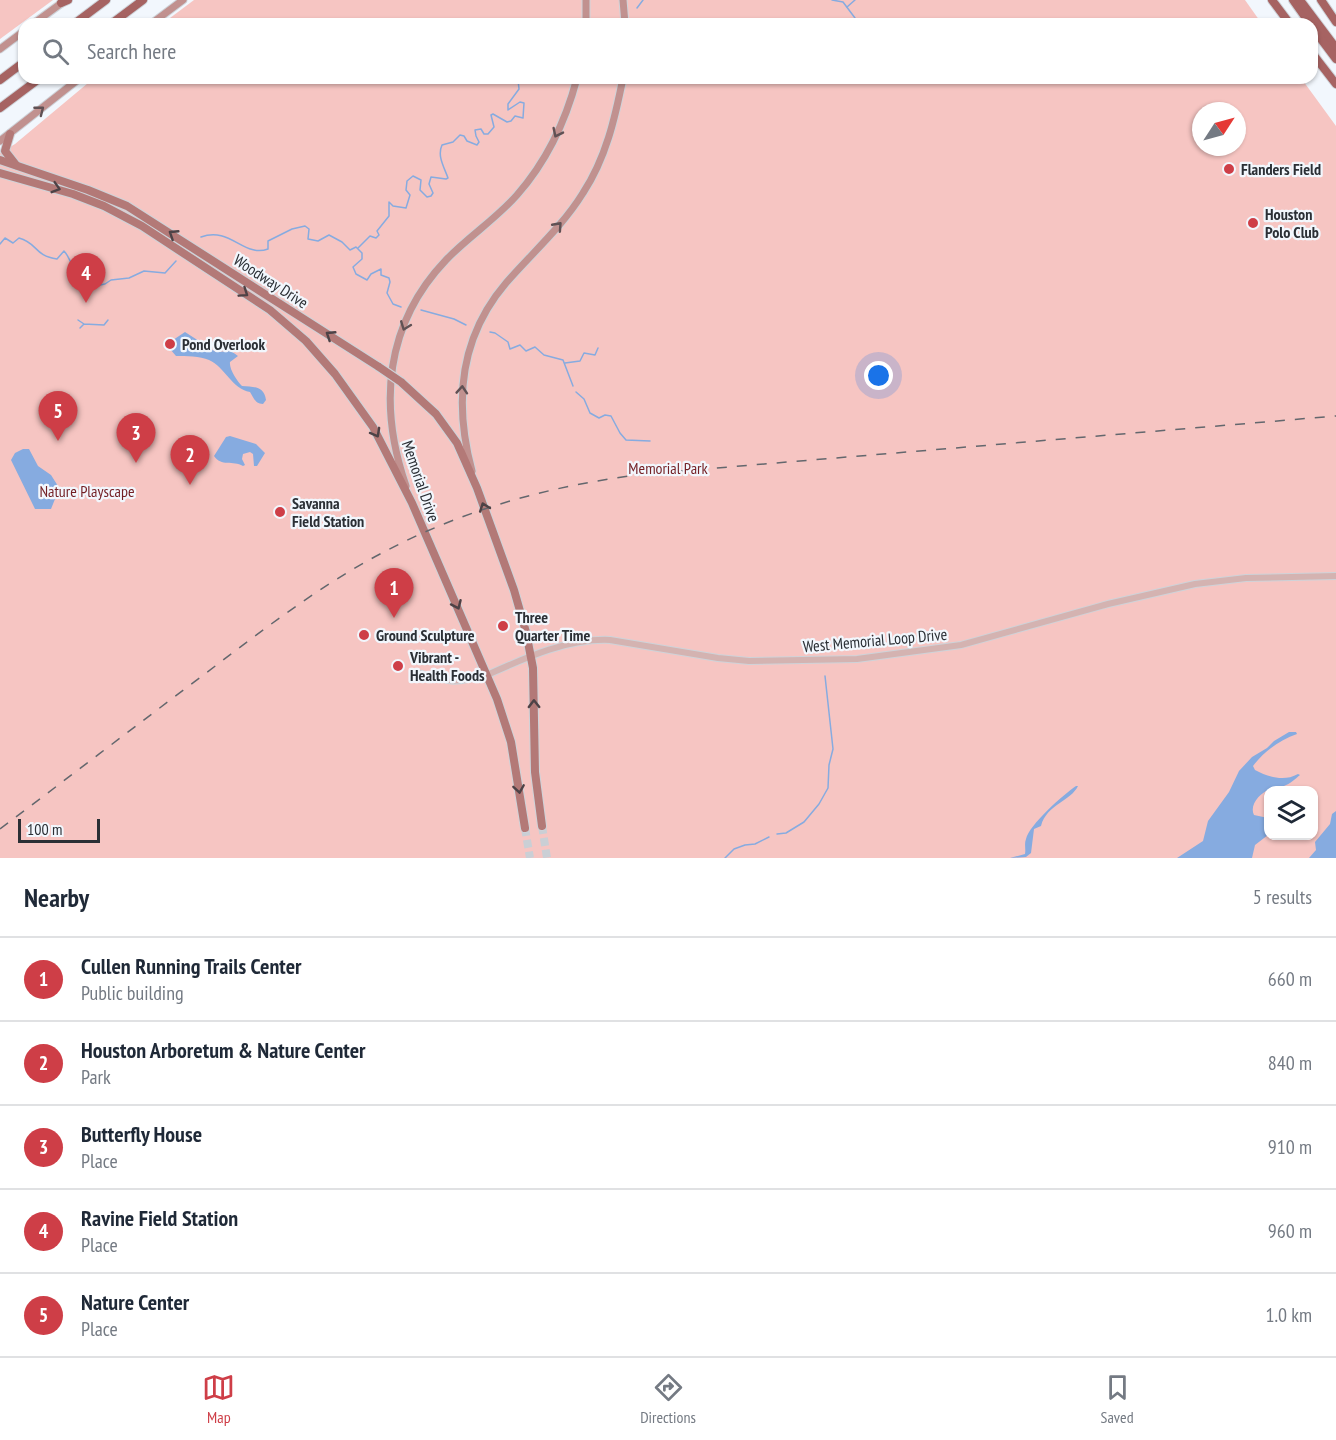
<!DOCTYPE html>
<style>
body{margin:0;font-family:"PT Sans Narrow",sans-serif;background:#f6f6f7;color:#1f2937}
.controls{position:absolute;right:18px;bottom:18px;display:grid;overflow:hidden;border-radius:12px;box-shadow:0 2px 4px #0004}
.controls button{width:54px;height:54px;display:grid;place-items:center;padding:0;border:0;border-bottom:2px solid #e0e1e3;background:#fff;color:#1f2937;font:30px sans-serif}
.compass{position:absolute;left:1192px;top:102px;width:54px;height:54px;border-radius:50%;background:#fff;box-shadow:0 2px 4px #0004;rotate:54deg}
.scale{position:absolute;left:18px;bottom:15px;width:82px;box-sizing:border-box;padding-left:6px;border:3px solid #2b2f35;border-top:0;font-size:16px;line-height:21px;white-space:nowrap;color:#2b2f35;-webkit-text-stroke:4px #f2f7fd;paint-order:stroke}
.you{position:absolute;left:879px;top:376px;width:21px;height:21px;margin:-15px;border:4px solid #fff;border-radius:50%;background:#1a73e8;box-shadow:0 0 0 9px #1a73e833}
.badge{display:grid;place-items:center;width:39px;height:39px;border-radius:50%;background:#ce3e47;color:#fff;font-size:20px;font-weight:700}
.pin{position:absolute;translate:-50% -50px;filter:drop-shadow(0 2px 3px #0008)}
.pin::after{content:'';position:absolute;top:32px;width:21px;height:18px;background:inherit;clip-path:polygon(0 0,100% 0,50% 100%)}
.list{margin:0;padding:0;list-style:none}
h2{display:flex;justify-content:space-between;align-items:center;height:78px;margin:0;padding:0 24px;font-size:26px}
h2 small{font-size:20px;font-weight:400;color:#747a83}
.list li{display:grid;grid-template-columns:39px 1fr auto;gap:18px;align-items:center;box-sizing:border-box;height:84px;padding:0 24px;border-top:2px solid #e0e1e3}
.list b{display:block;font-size:22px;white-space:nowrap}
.list p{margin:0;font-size:20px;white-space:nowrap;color:#747a83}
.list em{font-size:20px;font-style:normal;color:#747a83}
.icon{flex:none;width:33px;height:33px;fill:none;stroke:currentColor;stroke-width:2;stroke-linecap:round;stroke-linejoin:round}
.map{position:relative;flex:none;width:1336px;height:858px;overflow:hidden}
.search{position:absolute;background:#fff;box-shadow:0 2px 4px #0004;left:18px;right:18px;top:18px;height:66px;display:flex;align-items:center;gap:15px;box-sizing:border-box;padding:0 21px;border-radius:18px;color:#747a83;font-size:22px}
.sheet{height:498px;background:#fff}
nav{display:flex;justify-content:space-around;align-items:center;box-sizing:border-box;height:84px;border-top:2px solid #e0e1e3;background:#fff;font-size:16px;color:#747a83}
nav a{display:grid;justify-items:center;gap:3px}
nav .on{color:#ce3e47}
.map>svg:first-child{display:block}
</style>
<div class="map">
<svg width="1336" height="858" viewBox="0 0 1336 858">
<rect width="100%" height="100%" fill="#f2f7fd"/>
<g fill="#f6c5c2" fill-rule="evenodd">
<path d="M0 0H53L0 39Z"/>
<path d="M194 0H1245L1262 24H162Z"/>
<path d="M94 78H1301L1336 126V858H0V153L15 144ZM1201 111H1237V147H1201ZM1268 790H1314V836H1268Z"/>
</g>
<g fill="#86abe0">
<path d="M185 332 216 352 231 351 238 356 230 362C229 369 237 381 242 386 254 387 264 386 266 400L263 404C255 404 254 398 250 392 232 389 225 367 209 360 200 356 186 356 176 356L170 349 174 348 175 345 173 340Z"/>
<path d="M230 436 256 444 265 453 257 466H254L253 454 250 452 243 454 242 459 245 465 243 466C233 460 221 467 214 456L226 437Z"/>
<path d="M23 449H29L38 466 51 475 58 486 57 494 51 509H35L11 460 15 453Z"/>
<path d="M1289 732H1296L1297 734C1280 740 1264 751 1253 766L1255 770C1268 777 1284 782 1298 774L1300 775C1295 779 1290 784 1284 786 1279 788 1274 788 1270 789 1260 793 1249 805 1254 815L1268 818V835L1255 845 1252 858H1177L1203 841 1208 821 1229 792 1239 771 1252 757 1267 748 1274 741Z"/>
<path d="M1076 786H1078C1071 801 1047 804 1041 826L1034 829 1031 853 1026 857 1010 858 1025 854C1026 849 1024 844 1026 839 1029 825 1064 794 1076 786Z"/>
<path d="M1336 811V858H1309L1316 850 1315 842 1330 824 1332 814Z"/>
</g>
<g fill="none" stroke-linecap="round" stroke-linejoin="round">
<g stroke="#86abe0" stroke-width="1.5">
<path d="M832 0 843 2 855 18V24"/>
<path d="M847 7 855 0"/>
<path d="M637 8 643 0"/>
<path d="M607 24 609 23"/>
<path d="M201 237C230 226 244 258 268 249V241L292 229 305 226 309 229 308 239 318 241 329 235 342 242 350 250 356 247 362 253V259L353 267 356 274 367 280 371 274 381 269V275L389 278 390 282 387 293 393 304 401 307"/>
<path d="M0 244 5 238 13 243 19 238C38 243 34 256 57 259L64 251C68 255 69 260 72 264 80 273 83 274 86 285L90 287 105 284 111 280 129 278 144 271 165 273 176 261"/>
<path d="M358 248 370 236 376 238 379 235 377 231 389 216V202L393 206 406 208 410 195 406 190 407 181 413 176 421 180 420 190 427 197 431 196 433 193 429 184 431 177 446 179 448 178C444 167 437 156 442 145L453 142 460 135 464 136 467 141 477 145 479 142 476 136 475 130 481 129 484 134H488L494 127 491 115 493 114 507 122 511 121 515 116 523 118 524 103 520 102 508 110V104L519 89 518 80 520 78"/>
<path d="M421 310 454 319 466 325"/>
<path d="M78 320 84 324 80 328 84 324 104 325 108 320"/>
<path d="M490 332 495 333 508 342 510 349 520 345 526 351 535 347 544 355 563 360 573 386"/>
<path d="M565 363 580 361 584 353 595 355 598 348"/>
<path d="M576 392 584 399 590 413 599 418 605 415 611 416 620 433 626 440 650 441"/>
<path d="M827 651V643"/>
<path d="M777 834 786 833 804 822 819 804 828 788 829 765 833 749 825 676"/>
<path d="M725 858 734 849 745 845 755 844 769 837"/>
</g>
<g stroke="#cacfd5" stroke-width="8" stroke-dasharray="8 4" stroke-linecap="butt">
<path d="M542 826 547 858"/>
<path d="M525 828 530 858"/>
</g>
<defs>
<path id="minor" d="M420 673C452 683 455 684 487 675"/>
<path id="tertiary" d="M487 675C525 658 568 638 610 640L718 658 749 661 857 659 961 645 1108 604 1195 584 1246 578 1336 576"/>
<g id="secondary">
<path d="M586 0V24"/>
<path d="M623 0 625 24"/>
<path d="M33 24 63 2"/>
<path d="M151 24 183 0"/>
<path d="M0 49 24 31"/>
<path d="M0 141 80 78"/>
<path d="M472 471C454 404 459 338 506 283 532 253 562 227 583 193 606 158 615 118 623 78"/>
<path d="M406 486C378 405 385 324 446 260 468 237 496 219 517 195 546 162 566 120 577 78"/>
</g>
<g id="primary">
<path d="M10 134 5 151 16 165"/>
<path d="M0 160 88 190 127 206 379 367"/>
<path d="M0 173 73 194 104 206 142 226 270 310 306 341 335 374 373 427 412 503 497 699 511 742 525 828"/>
<path d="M401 382 436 414 457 443 477 488 514 590 526 632 533 668 535 772 542 826"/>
</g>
<g id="motorway">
<path d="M1272 0 1290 24"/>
<path d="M1293 0 1310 24"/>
<path d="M1300 0 1336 48"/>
<path d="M1321 0 1336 22"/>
<path d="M61 3 68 0"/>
<path d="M74 24 106 0"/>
<path d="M111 24 143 0"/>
<path d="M1312 27 1336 59"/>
<path d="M1312 53 1336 84"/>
<path d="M0 80 24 62"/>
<path d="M0 108 40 78"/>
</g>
</defs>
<use href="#minor" stroke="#ced3d9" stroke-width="7"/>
<use href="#tertiary" stroke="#ced3d9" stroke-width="8"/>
<use href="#secondary" stroke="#ced3d9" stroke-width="9"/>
<use href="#primary" stroke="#ced3d9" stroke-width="10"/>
<use href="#motorway" stroke="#ced3d9" stroke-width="10"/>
<use href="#minor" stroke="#d4b3b1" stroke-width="4.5"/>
<use href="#tertiary" stroke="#d4b3b1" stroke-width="6"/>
<use href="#secondary" stroke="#c1918f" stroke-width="7"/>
<use href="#primary" stroke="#b37977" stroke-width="8"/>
<use href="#motorway" stroke="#a66362" stroke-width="8"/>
<path stroke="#63676d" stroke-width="1.5" stroke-dasharray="10 10" stroke-linecap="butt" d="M0 829C69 777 137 725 206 673 263 630 319 586 382 553 464 509 553 485 645 474L1336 416"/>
<defs>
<path id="primary-bridge" d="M379 367 401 382"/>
</defs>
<use href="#primary-bridge" stroke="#ced3d9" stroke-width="10" stroke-linecap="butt"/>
<use href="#primary-bridge" stroke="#b37977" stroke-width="8"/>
</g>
<defs><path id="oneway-chevron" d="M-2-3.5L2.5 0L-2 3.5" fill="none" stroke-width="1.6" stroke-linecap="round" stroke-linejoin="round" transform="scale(1.5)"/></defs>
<g stroke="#605154">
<use href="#oneway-chevron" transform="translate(40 110) rotate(-38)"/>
<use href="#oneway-chevron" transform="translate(557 133) rotate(116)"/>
<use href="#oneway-chevron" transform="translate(558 226) rotate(-48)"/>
<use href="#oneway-chevron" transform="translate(405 326) rotate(111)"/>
<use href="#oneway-chevron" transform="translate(462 390) rotate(-86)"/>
</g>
<g stroke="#4d4246">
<use href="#oneway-chevron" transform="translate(56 188) rotate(17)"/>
<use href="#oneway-chevron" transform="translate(173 234) rotate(-147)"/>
<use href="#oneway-chevron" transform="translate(244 293) rotate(34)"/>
<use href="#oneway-chevron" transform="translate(330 335) rotate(-147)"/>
<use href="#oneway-chevron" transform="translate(376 433) rotate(61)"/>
<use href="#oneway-chevron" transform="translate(484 507) rotate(-110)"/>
<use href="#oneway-chevron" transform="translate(457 605) rotate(66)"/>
<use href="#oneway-chevron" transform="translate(534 704) rotate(-91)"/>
<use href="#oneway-chevron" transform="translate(519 789) rotate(81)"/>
</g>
<g fill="#ce3e47" stroke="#f2f7fd" stroke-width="2">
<circle cx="1229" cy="169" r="6"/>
<circle cx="1253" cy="223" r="6"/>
<circle cx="170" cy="344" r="6"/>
<circle cx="280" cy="512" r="6"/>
<circle cx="503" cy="626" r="6"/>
<circle cx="364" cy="635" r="6"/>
<circle cx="398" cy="666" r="6"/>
</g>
<g text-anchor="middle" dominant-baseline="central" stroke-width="4.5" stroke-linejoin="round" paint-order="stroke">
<g font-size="16" font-weight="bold" fill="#2b2f35" stroke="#f2f7fd" text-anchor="start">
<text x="1241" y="169">Flanders Field</text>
<text x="1265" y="214">Houston<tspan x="1265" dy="18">Polo Club</tspan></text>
<text x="182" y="344">Pond Overlook</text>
<text x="292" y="503">Savanna<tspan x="292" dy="18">Field Station</tspan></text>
<text x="515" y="617">Three<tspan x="515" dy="18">Quarter Time</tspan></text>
<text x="376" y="635">Ground Sculpture</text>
<text x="410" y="657">Vibrant -<tspan x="410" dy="18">Health Foods</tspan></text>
</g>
<g font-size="16" fill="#2b2f35" stroke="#f2f7fd">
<text transform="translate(271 281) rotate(33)">Woodway Drive</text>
<text transform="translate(421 481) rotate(71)">Memorial Drive</text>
<text transform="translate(875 640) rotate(-5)">West Memorial Loop Drive</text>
</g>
<g font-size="16" fill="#731f24" stroke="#f2f7fd">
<text x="668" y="468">Memorial Park</text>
<text x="87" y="491">Nature Playscape</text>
</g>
</g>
</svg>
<div class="controls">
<button><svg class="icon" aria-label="layers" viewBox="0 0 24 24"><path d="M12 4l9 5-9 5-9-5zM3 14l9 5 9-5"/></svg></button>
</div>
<svg class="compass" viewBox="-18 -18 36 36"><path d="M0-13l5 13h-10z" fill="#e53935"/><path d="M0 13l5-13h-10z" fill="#747a83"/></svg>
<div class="scale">100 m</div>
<div class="you"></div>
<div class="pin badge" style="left:394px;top:618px">1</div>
<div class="pin badge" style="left:190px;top:485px">2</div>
<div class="pin badge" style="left:136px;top:463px">3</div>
<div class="pin badge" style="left:86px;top:303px">4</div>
<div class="pin badge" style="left:58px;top:441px">5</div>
<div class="search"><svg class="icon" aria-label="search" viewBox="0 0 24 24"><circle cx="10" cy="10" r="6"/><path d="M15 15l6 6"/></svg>Search here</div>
</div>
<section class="sheet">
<h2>Nearby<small>5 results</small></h2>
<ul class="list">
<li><span class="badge">1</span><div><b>Cullen Running Trails Center</b><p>Public building</p></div><em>660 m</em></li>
<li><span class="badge">2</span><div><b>Houston Arboretum &amp; Nature Center</b><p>Park</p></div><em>840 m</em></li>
<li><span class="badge">3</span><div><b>Butterfly House</b><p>Place</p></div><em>910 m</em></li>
<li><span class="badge">4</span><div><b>Ravine Field Station</b><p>Place</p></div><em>960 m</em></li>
<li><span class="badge">5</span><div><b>Nature Center</b><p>Place</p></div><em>1.0 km</em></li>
</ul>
</section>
<nav>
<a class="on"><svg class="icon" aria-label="map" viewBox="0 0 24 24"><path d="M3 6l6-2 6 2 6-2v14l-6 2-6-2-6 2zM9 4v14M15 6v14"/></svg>Map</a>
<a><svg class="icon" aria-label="directions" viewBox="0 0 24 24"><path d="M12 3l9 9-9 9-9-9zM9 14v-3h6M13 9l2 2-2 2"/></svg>Directions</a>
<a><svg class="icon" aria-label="saved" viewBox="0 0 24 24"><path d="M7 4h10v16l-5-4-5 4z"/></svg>Saved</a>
</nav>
